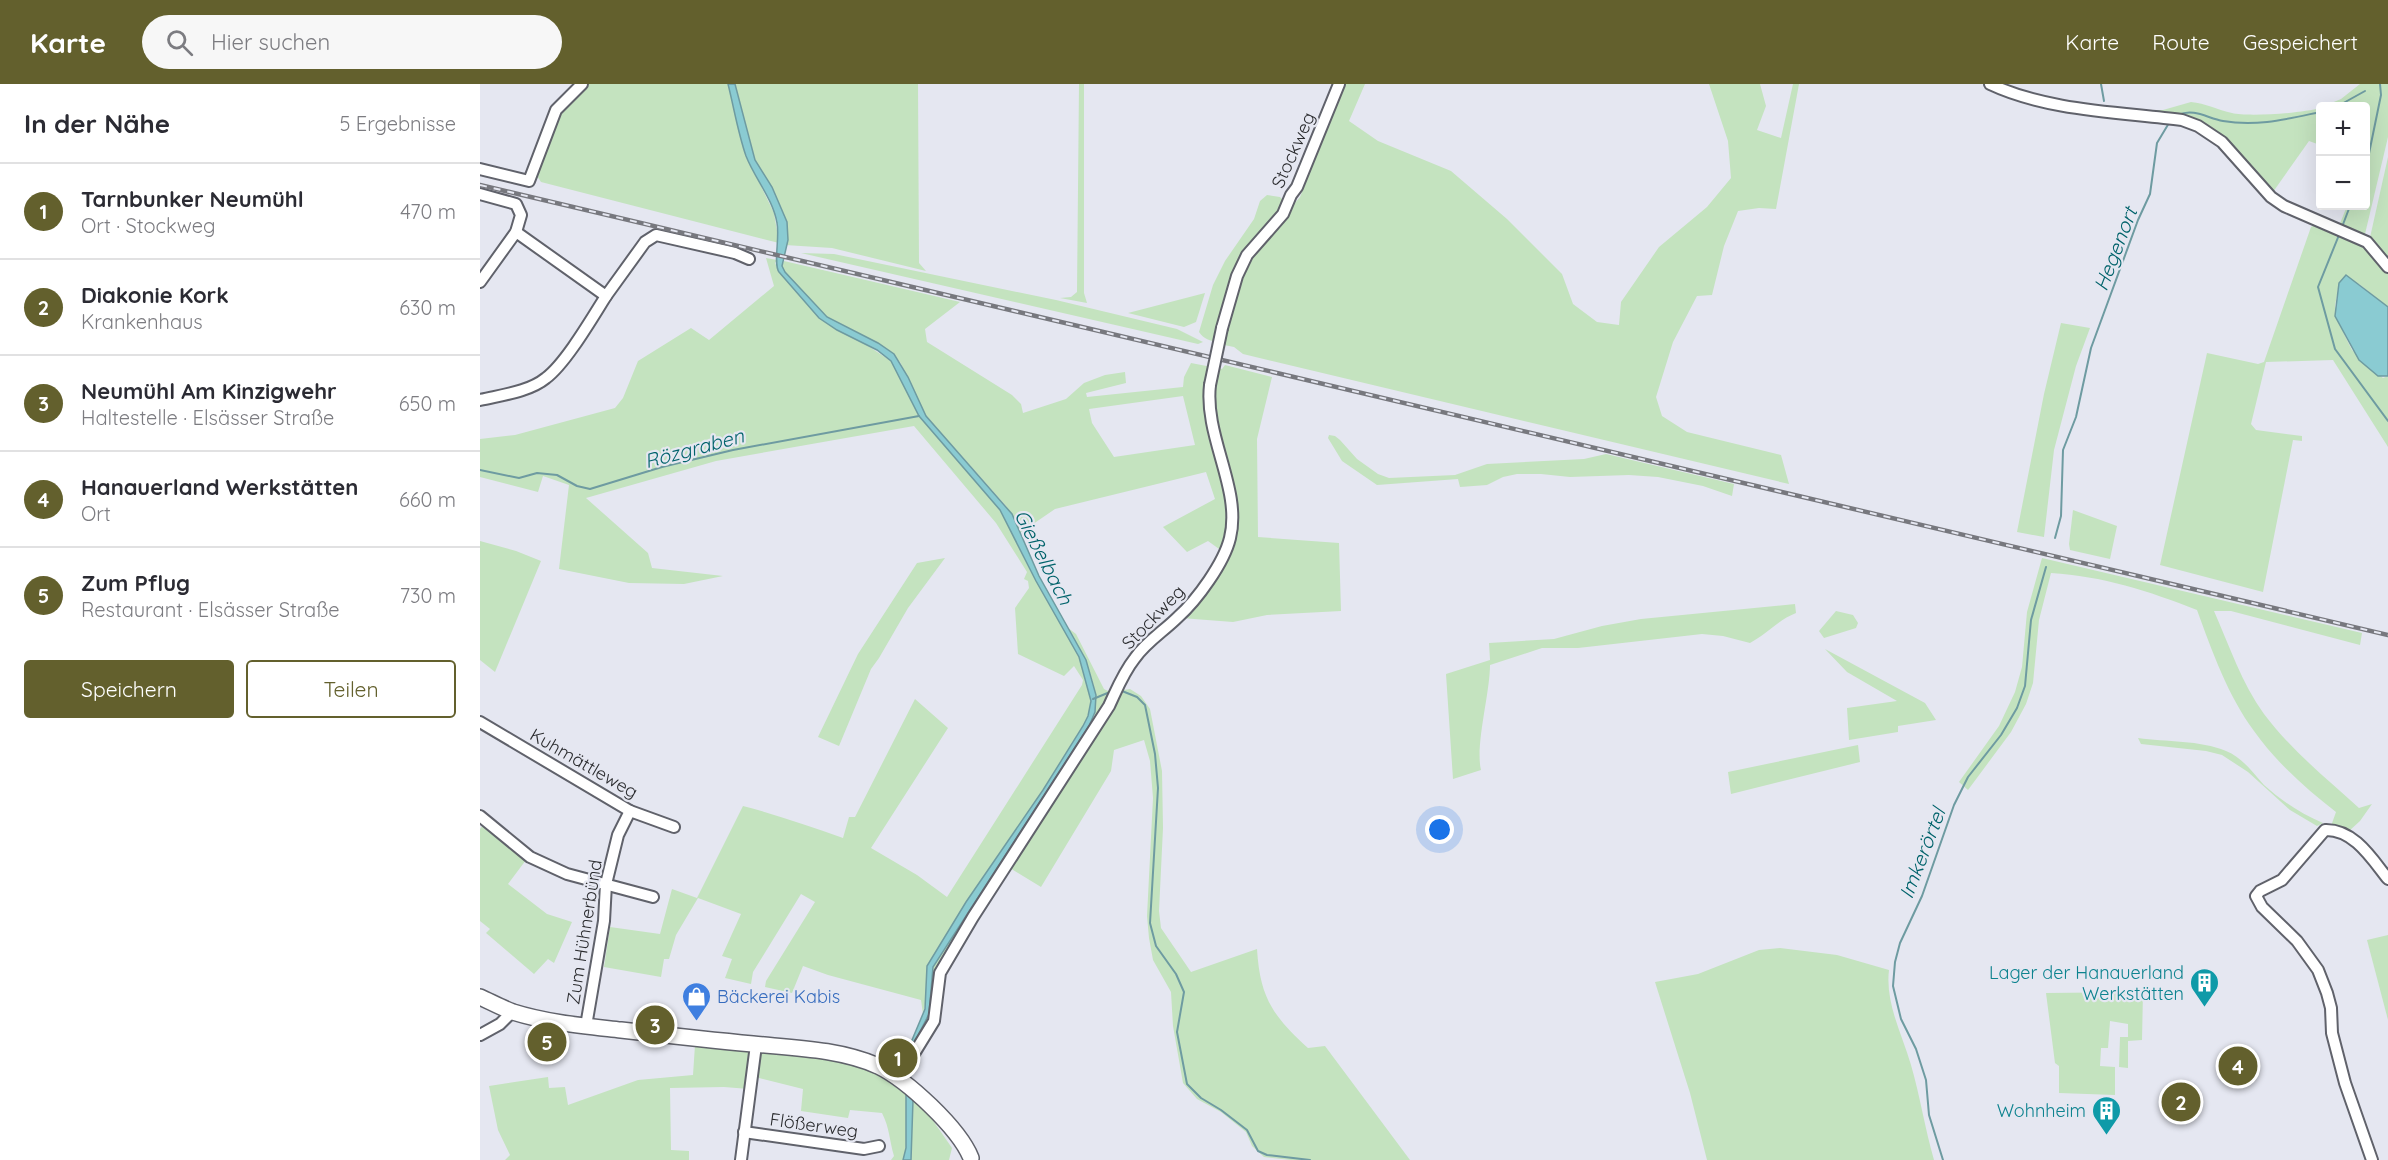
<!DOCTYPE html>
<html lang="de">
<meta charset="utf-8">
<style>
body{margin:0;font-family:Quicksand,sans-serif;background:#f7f7f7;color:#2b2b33}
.controls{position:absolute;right:18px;top:18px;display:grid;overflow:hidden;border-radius:6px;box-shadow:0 6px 24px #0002}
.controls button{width:54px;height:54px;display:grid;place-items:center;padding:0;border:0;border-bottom:2px solid #e1e1e2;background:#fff;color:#2b2b33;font:30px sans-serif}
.you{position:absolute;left:960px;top:746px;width:21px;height:21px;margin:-15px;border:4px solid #fff;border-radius:50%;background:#1a73e8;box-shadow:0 0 0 9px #1a73e833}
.badge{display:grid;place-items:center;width:39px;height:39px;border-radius:50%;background:#63602d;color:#fff;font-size:20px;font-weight:700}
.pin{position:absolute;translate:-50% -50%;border:3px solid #fff;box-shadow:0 2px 6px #0006}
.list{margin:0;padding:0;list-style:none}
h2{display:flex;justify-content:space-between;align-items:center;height:78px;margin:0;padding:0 24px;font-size:26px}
h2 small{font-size:20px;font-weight:400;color:#7c7c81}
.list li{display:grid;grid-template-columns:39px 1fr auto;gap:18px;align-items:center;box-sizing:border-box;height:96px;padding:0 24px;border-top:2px solid #e1e1e2}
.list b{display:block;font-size:22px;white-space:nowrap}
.list p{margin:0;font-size:20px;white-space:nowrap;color:#7c7c81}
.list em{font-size:20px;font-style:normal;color:#7c7c81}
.actions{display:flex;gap:12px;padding:18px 24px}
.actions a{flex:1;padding:14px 0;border:2px solid #63602d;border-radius:6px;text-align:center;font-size:21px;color:#63602d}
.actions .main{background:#63602d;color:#fff}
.icon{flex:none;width:33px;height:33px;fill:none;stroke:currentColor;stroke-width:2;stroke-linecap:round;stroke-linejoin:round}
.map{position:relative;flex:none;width:1908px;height:1076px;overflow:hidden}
header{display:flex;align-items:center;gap:36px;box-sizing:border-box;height:84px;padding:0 30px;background:#63602d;color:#fff}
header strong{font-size:28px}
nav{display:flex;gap:33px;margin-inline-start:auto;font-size:21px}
.search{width:420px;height:54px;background:#f7f7f7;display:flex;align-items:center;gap:15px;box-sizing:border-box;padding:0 21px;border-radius:33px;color:#7c7c81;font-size:22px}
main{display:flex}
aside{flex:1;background:#fff}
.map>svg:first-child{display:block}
</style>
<header>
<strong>Karte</strong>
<div class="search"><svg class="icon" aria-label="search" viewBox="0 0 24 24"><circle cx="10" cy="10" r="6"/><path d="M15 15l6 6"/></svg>Hier suchen</div>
<nav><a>Karte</a><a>Route</a><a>Gespeichert</a></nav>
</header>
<main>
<aside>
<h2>In der Nähe<small>5 Ergebnisse</small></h2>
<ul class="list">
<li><span class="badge">1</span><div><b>Tarnbunker Neumühl</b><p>Ort · Stockweg</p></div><em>470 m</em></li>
<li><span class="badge">2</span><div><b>Diakonie Kork</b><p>Krankenhaus</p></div><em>630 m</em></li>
<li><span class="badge">3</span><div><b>Neumühl Am Kinzigwehr</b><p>Haltestelle · Elsässer Straße</p></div><em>650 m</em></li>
<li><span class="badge">4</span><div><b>Hanauerland Werkstätten</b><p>Ort</p></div><em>660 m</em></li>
<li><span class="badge">5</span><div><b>Zum Pflug</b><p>Restaurant · Elsässer Straße</p></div><em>730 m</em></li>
</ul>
<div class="actions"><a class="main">Speichern</a><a>Teilen</a></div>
</aside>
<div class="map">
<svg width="1908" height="1076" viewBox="0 0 1908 1076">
<rect width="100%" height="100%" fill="#e5e7f1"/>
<g fill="#c4e3bf" fill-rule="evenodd">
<path d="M105 0H248L266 71 294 129 299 159 61 98 57 92 77 32Z"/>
<path d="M255 0H438L439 179 446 187 352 164 305 161 307 138 292 103 275 76Z"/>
<path d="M599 0H604V209L607 219 580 214 591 213 597 208Z"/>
<path d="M864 0H885L869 37 898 57 971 87 1027 135 1082 190 1093 220 1117 238 1139 241 1141 218 1179 163 1227 123 1251 94 1248 57 1229 0H1280L1286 22 1277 46 1301 54 1313 0H1319L1296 125 1279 124 1258 127 1244 162 1232 211 1217 212 1193 258 1176 313 1182 332 1207 348 1301 371 1309 400 763 270 754 263 744 261 757 203 779 162 820 113Z"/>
<path d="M1880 0H1908V53L1885 150 1882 151 1859 142 1867 122H1886V22H1844L1861 15Z"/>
<path d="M1711 18C1725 19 1738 26 1752 29 1768 33 1824 29 1840 24V61L1829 57 1793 108 1739 52 1654 27 1683 26Z"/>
<path d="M1908 73V178L1889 158Z"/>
<path d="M787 111 800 113 805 118 804 121 773 159 738 258C730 257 724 255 719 248L733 201 745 177 774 135 780 117Z"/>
<path d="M1835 141C1857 150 1902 162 1908 190 1908 200 1908 213 1908 223L1879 200 1859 199 1855 222 1864 250 1872 266 1903 294 1908 292V363L1853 276 1786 278 1771 340 1776 346 1822 352V357L1813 356 1783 508 1680 481 1727 269 1778 280 1784 278 1831 143Z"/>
<path d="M321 169 354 170 576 216 697 245 723 258 718 260Z"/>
<path d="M286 174 297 176 295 179 299 188 330 224 411 277 439 332 520 426 551 488 599 573 611 617 608 632 603 642 563 706 486 818 447 882 446 914 443 930 441 916 348 891 323 882 312 909 285 903 286 897 335 818 321 810 273 888 271 900 245 894 252 875 242 872 261 830 218 814 196 851 189 875H184L181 893 124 883 130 843 180 850 192 805 217 814 263 722C297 731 329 742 363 754L369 733H375L435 615 468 644 391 764 437 791 467 813 602 601 603 596 594 582 584 592 538 570 535 524 549 504 548 497 544 495 547 488 516 439 434 342 236 377 106 414 168 469 172 484 243 492 204 500 149 499 79 485 89 401 63 392 58 408 0 393V355L35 351 135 324 143 314 158 277 211 244 229 256 294 202Z"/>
<path d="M304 177 480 218 445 245 447 258 532 311 541 320 543 329 586 315 604 299 625 291 645 288 646 299 606 309 607 313 703 303 704 293 711 279 742 285 745 281 792 293 777 355 778 453 859 459 861 527 787 531 753 538 701 534 746 470 728 457 707 468 683 443 735 415 726 388 575 425 540 449 526 422 446 332 420 278 398 259 347 233 305 188 302 182ZM703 312 715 361 634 373 612 339 609 325Z"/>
<path d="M725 209 716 238 704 243 648 229Z"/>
<path d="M1581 239 1610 244 1596 282 1574 366 1564 453 1537 448 1564 310Z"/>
<path d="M849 351 855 352 860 356 877 375 898 390 909 394 975 391 1007 380 1104 375 1126 370 1254 400 1252 412 1223 402 1178 393 1149 391 1090 393 1061 390H1037L1023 393 1007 401 980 403 978 395 897 401 862 377 848 354Z"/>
<path d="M1593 426 1637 442 1630 475 1590 466 1589 460Z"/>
<path d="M0 457 36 467 61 477 15 588 0 576Z"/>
<path d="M465 474 428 524 399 574 391 585 359 662 338 653 378 570 437 479Z"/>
<path d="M1562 474 1882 549 1880 561 1751 527H1734C1749 561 1762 600 1784 630 1811 666 1846 694 1879 724L1892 720 1880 737 1868 748 1851 742 1856 728C1826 705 1796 678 1774 647 1748 612 1732 567 1717 526 1669 507 1622 492 1571 489L1559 536 1553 599 1546 620 1531 648 1488 706 1479 698 1519 642 1535 608 1542 583 1547 528Z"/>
<path d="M1315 520 1316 529C1298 536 1287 550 1270 559L1243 552 1222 550 1098 564H1062L1010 581C1010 609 995 662 1001 686L973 695 966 590 1010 576 1009 559 1074 555 1122 542 1161 535Z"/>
<path d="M1356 527 1373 531 1378 539 1376 544 1344 554 1339 547Z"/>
<path d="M587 543 596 550 624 605 630 608 650 605 661 612 670 625 682 687 683 744 679 827 681 844 711 888 777 865C780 914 793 932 828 964L845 962 930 1076H811L784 1073 772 1062 766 1048 741 1028 717 1015 703 999 693 942 691 908 673 876 669 854 667 832 673 714 670 677 664 656 634 666 631 687 561 803 525 781 492 827 466 868 456 889 451 934 448 932 453 883 614 634C622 602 602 569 587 543Z"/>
<path d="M1345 565 1445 619 1456 636 1418 642V648L1369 656 1367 624 1417 617 1367 588Z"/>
<path d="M1658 654C1686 658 1720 656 1746 667 1763 674 1772 688 1784 701 1802 717 1821 730 1843 739L1837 742 1810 726 1768 688 1742 671 1726 667 1661 660Z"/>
<path d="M1378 661 1380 678 1251 710 1248 688Z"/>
<path d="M3 741 46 776 28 800 67 830 92 838 74 879 68 875 54 890 6 849 10 845 0 837V745Z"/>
<path d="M1908 851V936L1887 856Z"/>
<path d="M1300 864 1357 871 1409 886C1405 919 1422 950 1431 981 1440 1012 1445 1045 1454 1076H1227L1210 1009 1175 898 1218 890 1279 866Z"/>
<path d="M1663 908 1662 956 1648 957V984L1639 983 1640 953H1648V940L1630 937 1628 964H1621L1620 982 1635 983V1011L1579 1009V982L1575 979 1566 909Z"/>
<path d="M215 961 355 976 394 988 426 1010V1064L423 1076H411L414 1072C409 1055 410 1045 402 1029L370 1026 368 1034 321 1027 323 1005 271 992 269 1005 244 1003 190 1004 191 1066 209 1067V1076H25L30 1071 18 1046 9 1002 68 993 69 1004 85 1003 88 1021 158 996 213 991Z"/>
<path d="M433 1016 445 1025 472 1064 469 1076H431Z"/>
</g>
<g fill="#8acbd2" stroke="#6e9ba1" stroke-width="1.5">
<path d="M248 0H255L275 76 292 103 307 138 308 156 302 182 305 188 347 233 398 259 414 270 428 293 446 332 532 430 559 492 606 576 616 611 615 628 609 642 453 883 449 930 429 969 427 968 445 925 447 882 486 818 563 706 603 642 608 632 611 617 599 573 556 497 520 426 439 332 411 277 397 266 357 246 339 234 299 188C293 180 300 153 297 139 293 115 275 95 266 72 258 49 254 24 248 0Z"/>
<path d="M1866 191 1908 223V292H1898L1879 276 1855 232 1859 199Z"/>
<path d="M426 1010 433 1016 431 1076H423L426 1064Z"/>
</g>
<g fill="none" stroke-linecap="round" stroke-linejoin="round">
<g stroke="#6e9ba1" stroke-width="2">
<path d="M1621 0 1624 17"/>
<path d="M1858 22 1885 7"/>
<path d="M1698 31C1714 24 1727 34 1743 37 1777 43 1807 35 1840 28"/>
<path d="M1886 84 1901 11 1900 0"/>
<path d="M1862 143 1870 122"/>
<path d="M1859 151 1838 203 1855 265 1908 337"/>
<path d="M0 386 39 394 57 389 77 391 97 402 110 405 182 383 253 366 439 332"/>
<path d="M1575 454 1581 432 1583 366 1596 333 1611 264 1658 136 1670 110 1677 59 1689 39"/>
<path d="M642 607 657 613 665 621 675 670 678 704 670 839 676 862 696 890 704 908 697 948 707 1000 721 1014 741 1026 767 1046 778 1067 787 1071 830 1076"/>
<path d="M613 615 630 608"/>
<path d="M1463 1076 1449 1031 1446 996 1436 965 1421 935 1413 902 1415 878 1420 859 1442 812 1474 721 1488 693 1521 651 1537 624 1545 602 1551 536 1566 483"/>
</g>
<defs>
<g id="street">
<path d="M1510 0C1567 27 1640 28 1702 36L1718 42 1742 58 1791 113 1804 122 1887 158 1908 183"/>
<path d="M0 85 49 97 76 26 102 0"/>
<path d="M0 110 36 120 41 131 36 148 0 198"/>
<path d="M36 148 126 212 165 158 176 151 255 169 269 175"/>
<path d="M742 244 757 192 767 171 803 130 811 111 817 103 859 0"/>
<path d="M0 316C21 311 49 308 66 294 86 279 112 234 126 212"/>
<path d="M0 638 150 727 194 743"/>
<path d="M0 732 50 773 87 790 173 813"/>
<path d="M106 942 124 837 126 800 138 751 150 727"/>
<path d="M0 951 20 940 32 928"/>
<path d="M419 994 454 937 460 889 493 833 629 622C637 605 643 589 655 574 666 558 684 547 698 533 717 516 744 479 750 454 762 405 724 353 730 301"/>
<path d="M264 1048 384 1065 399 1062"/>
<path d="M261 1076 276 961"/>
<path d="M1892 1076 1865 999 1852 949 1851 924 1847 909 1838 886 1817 857 1782 823 1776 812 1780 807 1802 796 1845 746C1874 745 1892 775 1908 795"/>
</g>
<path id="secondary" d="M0 913C11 918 22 924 33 928 68 939 105 942 141 946 185 951 229 956 273 960 314 964 359 965 398 982 427 996 479 1044 491 1074"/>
</defs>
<use href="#street" stroke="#60626b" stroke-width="14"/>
<use href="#secondary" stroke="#60626b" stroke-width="18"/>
<use href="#street" stroke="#fff" stroke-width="10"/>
<use href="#secondary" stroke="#fff" stroke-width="15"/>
<defs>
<path id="rail" d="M0 101 1908 551"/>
</defs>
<use href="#rail" stroke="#77787e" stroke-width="4.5"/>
<use href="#rail" stroke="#e5e7f1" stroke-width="2" stroke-dasharray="7" stroke-linecap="butt"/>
<defs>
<path id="street-bridge" d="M730 301 742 244"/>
</defs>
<use href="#street-bridge" stroke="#60626b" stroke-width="14" stroke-linecap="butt"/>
<use href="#street-bridge" stroke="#fff" stroke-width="10"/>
</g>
<defs>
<symbol id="building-pin" viewBox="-11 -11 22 30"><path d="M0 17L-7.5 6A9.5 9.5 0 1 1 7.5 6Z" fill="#0f9aa8" stroke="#e5e7f1"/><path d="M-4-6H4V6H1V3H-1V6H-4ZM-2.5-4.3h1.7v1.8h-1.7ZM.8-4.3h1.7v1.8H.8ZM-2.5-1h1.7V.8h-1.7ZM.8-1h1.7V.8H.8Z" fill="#fff"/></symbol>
<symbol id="shop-pin" viewBox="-11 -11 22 30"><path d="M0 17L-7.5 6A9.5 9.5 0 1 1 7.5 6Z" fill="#3f7fe0" stroke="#e5e7f1"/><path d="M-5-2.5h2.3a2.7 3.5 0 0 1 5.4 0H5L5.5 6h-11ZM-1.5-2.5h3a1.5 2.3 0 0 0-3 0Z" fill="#fff"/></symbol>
</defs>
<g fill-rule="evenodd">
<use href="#building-pin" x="1708" y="882" width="33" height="45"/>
<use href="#shop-pin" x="200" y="896" width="33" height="45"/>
<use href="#building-pin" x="1610" y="1010" width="33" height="45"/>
</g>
<g text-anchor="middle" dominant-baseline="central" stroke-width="4.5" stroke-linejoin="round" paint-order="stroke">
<g font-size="18" fill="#2b2c2f" stroke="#e5e7f1">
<text transform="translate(813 66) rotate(-66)">Stockweg</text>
<text transform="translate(673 533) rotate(-46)">Stockweg</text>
<text transform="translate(104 679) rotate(30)">Kuhmättleweg</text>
<text transform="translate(104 848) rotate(-81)">Zum Hühnerbünd</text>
<text transform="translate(334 1041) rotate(8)">Flößerweg</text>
</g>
<g font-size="18" fill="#0d838f" stroke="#e5e7f1" text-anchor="end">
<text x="1704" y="888">Lager der Hanauerland<tspan x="1704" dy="21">Werkstätten</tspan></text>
<text x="1606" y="1026">Wohnheim</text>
</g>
<g font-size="18" fill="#366cbe" stroke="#e5e7f1" text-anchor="start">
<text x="237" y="912">Bäckerei Kabis</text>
</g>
<g font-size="20" font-style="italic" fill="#01636b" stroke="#e5e7f1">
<text transform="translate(1635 165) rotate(-69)">Hegenort</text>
<text transform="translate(214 364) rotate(-15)">Rözgraben</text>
<text transform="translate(564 473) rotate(63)">Gießelbach</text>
<text transform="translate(1442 769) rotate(-69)">Imkerörtel</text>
</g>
</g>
</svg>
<div class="controls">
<button>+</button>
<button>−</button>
</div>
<div class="you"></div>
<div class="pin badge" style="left:418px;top:974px">1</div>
<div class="pin badge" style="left:1701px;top:1018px">2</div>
<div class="pin badge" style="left:175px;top:941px">3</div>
<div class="pin badge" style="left:1758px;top:982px">4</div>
<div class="pin badge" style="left:67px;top:958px">5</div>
</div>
</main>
